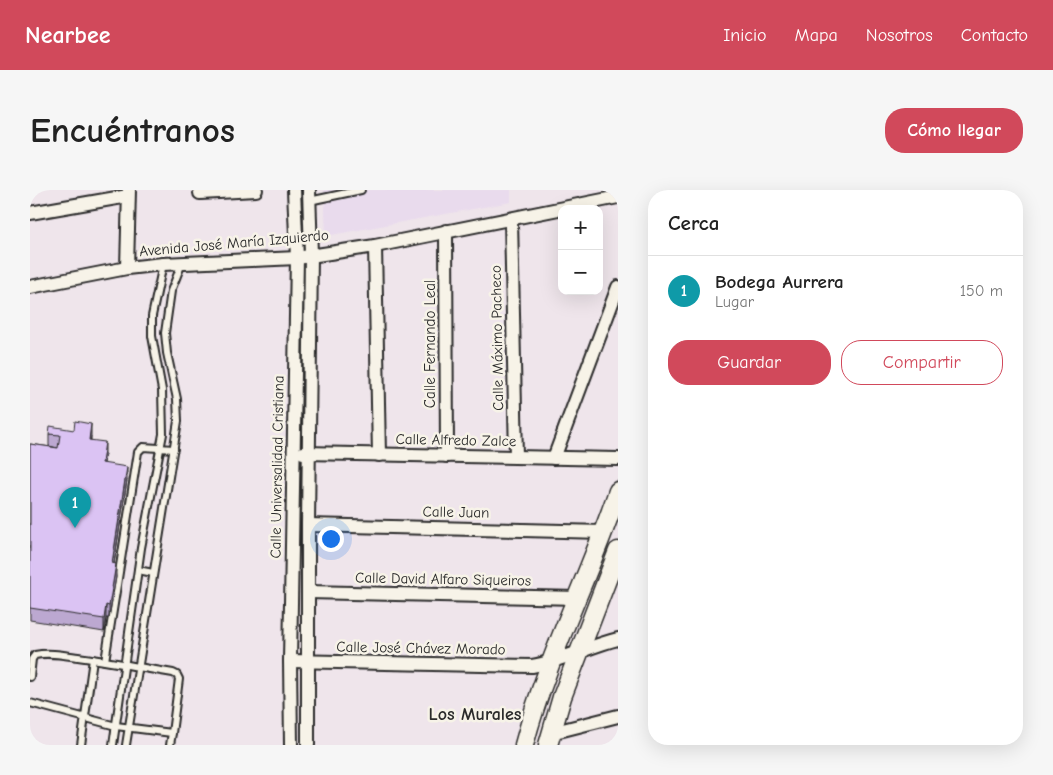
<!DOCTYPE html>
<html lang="es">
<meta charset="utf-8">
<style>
body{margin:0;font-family:"Comic Neue",sans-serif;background:#f6f6f6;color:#222}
.controls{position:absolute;right:15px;top:15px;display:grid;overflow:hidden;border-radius:10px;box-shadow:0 5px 20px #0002}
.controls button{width:45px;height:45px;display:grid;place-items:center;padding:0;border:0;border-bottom:1px solid #e0e0e0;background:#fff;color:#222;font:25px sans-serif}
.you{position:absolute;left:300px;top:348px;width:18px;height:18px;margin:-12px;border:4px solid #fff;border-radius:50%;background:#1a73e8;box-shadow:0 0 0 8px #1a73e833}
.badge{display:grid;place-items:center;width:32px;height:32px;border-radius:50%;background:#d1495b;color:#fff;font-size:16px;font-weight:700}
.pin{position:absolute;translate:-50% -41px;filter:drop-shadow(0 1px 2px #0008)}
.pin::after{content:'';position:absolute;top:26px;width:18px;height:15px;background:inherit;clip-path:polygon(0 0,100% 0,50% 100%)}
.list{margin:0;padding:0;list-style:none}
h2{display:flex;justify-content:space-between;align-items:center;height:65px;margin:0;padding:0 20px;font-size:21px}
h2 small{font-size:16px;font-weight:400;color:#767676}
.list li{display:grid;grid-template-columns:32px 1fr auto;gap:15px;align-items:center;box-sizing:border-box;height:70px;padding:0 20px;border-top:1px solid #e0e0e0}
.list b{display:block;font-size:19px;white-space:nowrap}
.list p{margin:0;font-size:16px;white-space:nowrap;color:#767676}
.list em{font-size:16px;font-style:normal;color:#767676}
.actions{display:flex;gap:10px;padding:15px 20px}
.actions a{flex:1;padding:11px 0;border:1px solid #d1495b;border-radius:20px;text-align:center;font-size:18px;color:#d1495b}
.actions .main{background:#d1495b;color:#fff}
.map{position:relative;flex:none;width:588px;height:555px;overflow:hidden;border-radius:20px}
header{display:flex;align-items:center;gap:30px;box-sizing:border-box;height:70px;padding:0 25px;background:#d1495b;color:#fff}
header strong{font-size:24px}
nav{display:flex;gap:28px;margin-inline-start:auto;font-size:18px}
.intro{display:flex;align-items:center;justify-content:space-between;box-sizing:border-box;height:120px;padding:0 30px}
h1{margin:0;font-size:35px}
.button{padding:12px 22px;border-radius:20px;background:#d1495b;color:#fff;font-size:18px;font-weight:700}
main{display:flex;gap:30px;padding:0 30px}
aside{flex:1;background:#fff;border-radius:20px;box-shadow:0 5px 20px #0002}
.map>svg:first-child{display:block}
</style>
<header>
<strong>Nearbee</strong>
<nav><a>Inicio</a><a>Mapa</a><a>Nosotros</a><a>Contacto</a></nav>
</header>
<div class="intro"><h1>Encuéntranos</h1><a class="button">Cómo llegar</a></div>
<main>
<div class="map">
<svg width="588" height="555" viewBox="0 0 588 555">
<rect width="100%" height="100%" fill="#efe5eb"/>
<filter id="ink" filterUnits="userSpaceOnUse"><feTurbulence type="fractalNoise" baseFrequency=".02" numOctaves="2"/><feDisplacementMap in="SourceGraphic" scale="10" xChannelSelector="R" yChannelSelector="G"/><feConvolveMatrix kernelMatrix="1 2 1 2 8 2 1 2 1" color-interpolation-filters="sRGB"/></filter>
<g filter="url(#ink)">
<path fill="#e9dbed" d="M294 0H481V12L296 46Z"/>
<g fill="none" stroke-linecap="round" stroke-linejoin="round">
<defs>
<g id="lane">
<path d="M279 11 331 0"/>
<path d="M108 380 123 383"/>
<path d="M75 471 108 262 113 257 144 259"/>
<path d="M0 487 2 469 5 465C19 462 34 465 48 467 80 471 111 478 143 483L147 485 149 489 142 543 86 536 0 513"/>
<path d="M51 555 63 469"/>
<path d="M83 555 111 358 133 244 132 200 122 146V126L133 74"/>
<path d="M96 555 148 231 147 209 137 163 135 143 141 101 152 73"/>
<path d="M140 555 142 543"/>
</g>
<g id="street">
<path d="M170 3 226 0"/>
<path d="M0 23 98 6"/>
<path d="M481 29 486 267"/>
<path d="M416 41 417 266"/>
<path d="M345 56 349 265"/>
<path d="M97 78 99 0"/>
<path d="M0 97 97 78 133 74 267 68 345 56 588 7"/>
<path d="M273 263 588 269"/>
<path d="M524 268 588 97"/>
<path d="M278 335 574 342"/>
<path d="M278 402 547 408"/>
<path d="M260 471 502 476C532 471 559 456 588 449"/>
<path d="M521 543 588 526"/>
<path d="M261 555 260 471 267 68 264 0"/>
<path d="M278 555V335L281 65 279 0"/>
</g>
<g id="secondary">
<path d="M494 555C517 467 559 387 588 301"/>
<path d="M518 555 532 507 588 361"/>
</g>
</defs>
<use href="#lane" stroke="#2b2b2b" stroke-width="10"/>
<use href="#street" stroke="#2b2b2b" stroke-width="16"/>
<use href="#secondary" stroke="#2b2b2b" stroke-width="21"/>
<use href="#lane" stroke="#f7f3e8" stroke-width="6"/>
<use href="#street" stroke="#f7f3e8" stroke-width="12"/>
<use href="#secondary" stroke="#f7f3e8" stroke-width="18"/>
</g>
<path fill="#bca8d1" stroke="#2b2b2b" d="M19 244 61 246V250L75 265 74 274 97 290 84 374 86 387 79 428H76L74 442 0 430V254L28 258 19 256Z"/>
<g fill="#98a" stroke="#2b2b2b">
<path d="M61 234V246L59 262V250Z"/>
<path d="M75 252V265L72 286V273Z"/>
<path d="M97 277V290L82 386V373Z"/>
<path d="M86 374V387L79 428V416Z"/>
<path d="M76 415V428L74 442V429Z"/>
</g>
<path fill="#dbc3f3" stroke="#2b2b2b" d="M45 231 61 234 59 250 75 252 72 273 97 277 82 373 86 374 79 416 76 415 74 429 0 418V254L28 258 30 245 19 244 20 236 44 240Z"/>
</g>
<g text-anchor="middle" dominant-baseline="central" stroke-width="5" stroke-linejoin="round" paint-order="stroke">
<g font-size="15" fill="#2b2b2b" stroke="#f7f3e8">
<text transform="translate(204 53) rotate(-5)">Avenida José María Izquierdo</text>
<text transform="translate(467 148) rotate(-91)">Calle Máximo Pacheco</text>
<text transform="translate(400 154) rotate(-90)">Calle Fernando Leal</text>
<text transform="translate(426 250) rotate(1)">Calle Alfredo Zalce</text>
<text transform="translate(247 277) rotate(-89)">Calle Universalidad Cristiana</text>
<text transform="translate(426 322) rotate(1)">Calle Juan</text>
<text transform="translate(413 389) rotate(1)">Calle David Alfaro Siqueiros</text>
<text transform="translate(391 458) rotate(1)">Calle José Chávez Morado</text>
</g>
<g font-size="18" font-weight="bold" fill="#2b2b2b" stroke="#f7f3e8">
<text x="445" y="524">Los Murales</text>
</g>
</g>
</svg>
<div class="controls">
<button>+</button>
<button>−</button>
</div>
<div class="you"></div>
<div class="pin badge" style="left:45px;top:338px;background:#0f9aa8">1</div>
</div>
<aside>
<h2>Cerca<small></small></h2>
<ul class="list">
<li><span class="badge" style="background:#0f9aa8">1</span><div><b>Bodega Aurrera</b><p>Lugar</p></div><em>150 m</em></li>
</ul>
<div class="actions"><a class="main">Guardar</a><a>Compartir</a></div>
</aside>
</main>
